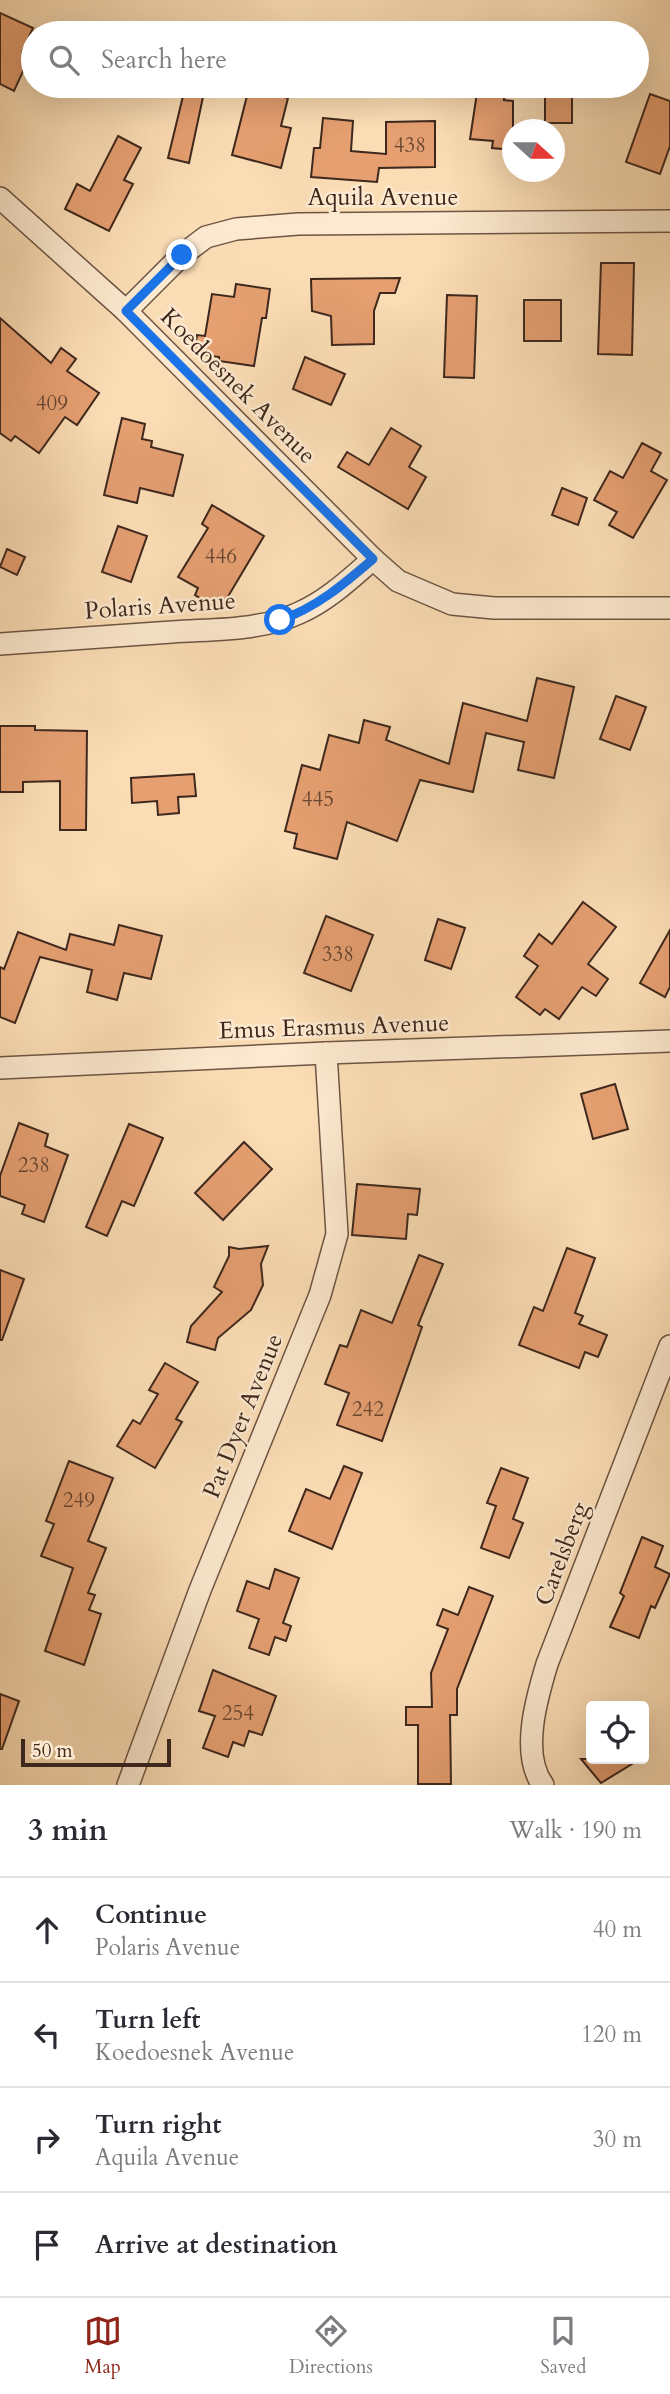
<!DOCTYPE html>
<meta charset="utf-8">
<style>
body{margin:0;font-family:Cardo,serif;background:#f7f7f7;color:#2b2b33}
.controls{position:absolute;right:21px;bottom:21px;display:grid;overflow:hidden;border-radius:7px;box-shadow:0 7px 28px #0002}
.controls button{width:63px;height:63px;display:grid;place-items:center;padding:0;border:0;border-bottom:2px solid #e1e1e2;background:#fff;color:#2b2b33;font:35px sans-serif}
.compass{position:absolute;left:502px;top:119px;width:63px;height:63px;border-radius:50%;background:#fff;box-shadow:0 7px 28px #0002;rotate:111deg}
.scale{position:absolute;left:21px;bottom:18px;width:150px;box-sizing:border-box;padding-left:7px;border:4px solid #3e281d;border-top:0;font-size:19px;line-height:24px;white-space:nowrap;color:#3e281d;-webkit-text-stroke:5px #fce9cf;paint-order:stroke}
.stop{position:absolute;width:21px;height:21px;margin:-16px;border:5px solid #1a73e8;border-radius:50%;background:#fff}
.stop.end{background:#1a73e8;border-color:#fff;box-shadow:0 2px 7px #0008}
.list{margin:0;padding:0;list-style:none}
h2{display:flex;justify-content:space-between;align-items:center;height:91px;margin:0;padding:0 28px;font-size:30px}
h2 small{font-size:23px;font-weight:400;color:#7c7c81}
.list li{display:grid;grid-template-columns:46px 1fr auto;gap:21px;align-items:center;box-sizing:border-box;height:105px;padding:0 28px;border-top:2px solid #e1e1e2}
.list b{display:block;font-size:26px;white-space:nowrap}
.list p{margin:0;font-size:23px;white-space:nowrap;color:#7c7c81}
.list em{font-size:23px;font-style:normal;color:#7c7c81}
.icon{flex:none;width:38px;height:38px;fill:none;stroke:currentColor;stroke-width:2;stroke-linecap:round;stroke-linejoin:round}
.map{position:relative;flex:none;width:670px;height:1785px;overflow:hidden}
.search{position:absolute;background:#fff;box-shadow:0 7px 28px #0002;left:21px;right:21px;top:21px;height:77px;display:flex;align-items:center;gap:18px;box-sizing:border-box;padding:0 24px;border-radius:38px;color:#7c7c81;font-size:26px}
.sheet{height:511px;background:#fff}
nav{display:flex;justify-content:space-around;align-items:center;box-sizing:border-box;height:98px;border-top:2px solid #e1e1e2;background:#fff;font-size:19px;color:#7c7c81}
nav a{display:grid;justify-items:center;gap:4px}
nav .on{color:#8f2418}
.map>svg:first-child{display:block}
</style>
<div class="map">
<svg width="670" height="1785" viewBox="0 0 670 1785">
<rect width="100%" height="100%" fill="#fbddb5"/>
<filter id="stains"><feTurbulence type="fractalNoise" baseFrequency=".00286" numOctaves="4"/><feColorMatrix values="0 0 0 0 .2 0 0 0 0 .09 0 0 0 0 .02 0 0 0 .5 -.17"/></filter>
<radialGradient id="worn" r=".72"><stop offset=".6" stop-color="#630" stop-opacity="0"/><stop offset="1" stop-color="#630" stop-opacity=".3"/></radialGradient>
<g fill="#e59f71" stroke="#3e281d" stroke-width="2">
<path d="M0 13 33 28 22 52 30 56 14 91 0 84Z"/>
<path d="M478 86H505L504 100 513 101V150L492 148 493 141 470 139Z"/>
<rect x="545" y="86" width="27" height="37"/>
<path d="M249 88 288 98 281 126 291 128 281 168 232 155Z"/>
<path d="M184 92 203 97 189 163 168 158Z"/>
<path d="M650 94 670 101V146L660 174 626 162Z"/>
<path d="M323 118 353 121 351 151 386 154V122L435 121V167L379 168 377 182 311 177 314 148H320Z"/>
<path d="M118 136 141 148 124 180 133 184 109 231 65 209 77 184 90 191Z"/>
<path d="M601 263H634L632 355 598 354Z"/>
<path d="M400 278 395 293H380L374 311V344L332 345 331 316 312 311 311 279Z"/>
<path d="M236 284 270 289 266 318H262L254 366 219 361V357L194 353 197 335 205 336 212 294 234 297Z"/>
<path d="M447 295 477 296 474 378 444 377Z"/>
<rect x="524" y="300" width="37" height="41"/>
<path d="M0 318 51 363 61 348 76 359 67 371 99 393 77 425 65 417 39 453 15 436 11 441 0 433Z"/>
<path d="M305 357 345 374 331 405 293 389Z"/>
<path d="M122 418 145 424 142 439 152 441 151 447 183 455 173 496 140 488 137 503 104 495Z"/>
<path d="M391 428 421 446 409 467 426 477 408 509 338 467 347 452 369 465Z"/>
<path d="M642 443 661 453 651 471 667 480 633 538 609 525 617 512 594 500 610 471 623 478Z"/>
<path d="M562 488 587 498 578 525 552 515Z"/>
<path d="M212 505 264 536 220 610 195 595 198 588 178 577 208 528 202 524Z"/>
<path d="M118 526 147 536 131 582 102 572Z"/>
<path d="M7 549 25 557 17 575 0 567Z"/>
<path d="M537 678 574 687 554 778 518 770 524 742 486 733 473 792 420 780 397 841 347 822 337 859 294 848 297 834 285 831 302 765 320 770 329 735 359 743 364 720 390 727 386 740 449 764 463 703 527 721Z"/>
<path d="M616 696 646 707 630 750 600 739Z"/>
<path d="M0 726H35V730L87 731 86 830H60V781L23 782V792H0Z"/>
<path d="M194 774 196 796 178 797 179 813 158 815 157 801 132 803 131 778Z"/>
<path d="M583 902 616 927 588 964 608 979 596 996 582 987 559 1019 545 1009 540 1015 516 997 538 966 524 956 539 934 552 944Z"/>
<path d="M326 916 373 935 351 991 304 973Z"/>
<path d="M438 919 465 928 451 969 425 960Z"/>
<path d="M119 925 162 936 151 979 124 973 117 1000 87 992 92 970 40 957 15 1023 0 1017V967L4 969 18 932 66 950 70 934 114 945Z"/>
<path d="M670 930V987L665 997 640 983Z"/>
<path d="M615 1084 628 1129 593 1139 581 1094Z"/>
<path d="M19 1123 48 1134 45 1146 68 1155 44 1222 22 1214 25 1205 0 1196V1176Z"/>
<path d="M129 1124 163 1138 134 1206 122 1201 107 1236 86 1227Z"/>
<path d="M244 1142 272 1169 223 1220 195 1193Z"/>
<path d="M357 1184 420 1189 417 1215 408 1214 406 1239 352 1235Z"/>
<path d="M268 1246 261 1264 263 1285 251 1310 218 1338 215 1350 187 1342 191 1326 222 1292 214 1287 229 1256V1247L239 1249Z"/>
<path d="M567 1248 595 1258 575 1313 583 1316 579 1324 607 1335 598 1357 585 1352 579 1368 519 1345 534 1307 543 1311Z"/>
<path d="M419 1255 443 1264 418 1325 422 1327 382 1441 337 1425 349 1393 325 1384 340 1345 347 1347 361 1310 392 1323Z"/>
<path d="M0 1270 24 1279 2 1340H0Z"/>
<path d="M165 1363 198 1382 176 1419 182 1422 155 1468 117 1446 133 1420 140 1424 158 1394 149 1390Z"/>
<path d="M69 1461 113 1478 88 1541 106 1548 88 1593 95 1595 89 1610 101 1614 84 1665 45 1651 73 1568 41 1556 54 1524 46 1521Z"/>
<path d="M344 1466 362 1473 332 1549 289 1531 306 1489 330 1499Z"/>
<path d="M501 1468 528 1478 513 1519 523 1523 509 1558 481 1548 496 1506 487 1503Z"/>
<path d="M642 1537 663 1546 655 1567 670 1574 655 1608 651 1606 639 1638 610 1627 624 1596 620 1593Z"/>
<path d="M275 1569 299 1578 283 1623 291 1626 286 1641 275 1637 269 1655 249 1648 259 1619 237 1611 247 1581 269 1589Z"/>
<path d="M469 1587 493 1596 457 1689V1715H450L451 1784H418V1725H406V1707H432L431 1673 448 1629 437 1625 443 1609 458 1615Z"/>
<path d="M213 1670 276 1696 262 1735 249 1731 244 1746 233 1742 228 1757 203 1748 215 1716 199 1711Z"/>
<path d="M0 1694 19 1701 2 1749H0Z"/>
<path d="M581 1759H640L601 1783Z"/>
</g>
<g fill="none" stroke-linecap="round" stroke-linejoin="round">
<defs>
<g id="street">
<path d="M0 198 126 311 373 559 398 581 452 604 494 608H670"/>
<path d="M126 311 182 255 206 237 236 229 298 224 670 221"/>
<path d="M0 644C57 640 115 636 172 632 213 629 261 631 299 613 327 601 350 579 373 559"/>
<path d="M0 1068 326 1053 670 1041"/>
<path d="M128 1785 200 1590 320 1295 337 1234 326 1053"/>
<path d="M543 1785C520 1754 537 1697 547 1664L670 1346"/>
</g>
</defs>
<use href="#street" stroke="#6d5543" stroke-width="24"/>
<use href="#street" stroke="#fce9cf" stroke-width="21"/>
</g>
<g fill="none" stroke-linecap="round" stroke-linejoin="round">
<path stroke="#1a73e8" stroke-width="9" d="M182 255 126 311 373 559C344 584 316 608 280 620"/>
</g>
<g text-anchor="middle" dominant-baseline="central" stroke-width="5" stroke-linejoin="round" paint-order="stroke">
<g font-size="21" fill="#684632">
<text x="410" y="145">438</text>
<text x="52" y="403">409</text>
<text x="221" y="556">446</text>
<text x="318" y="799">445</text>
<text x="338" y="954">338</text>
<text x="34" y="1165">238</text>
<text x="368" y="1409">242</text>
<text x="79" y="1500">249</text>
<text x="238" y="1713">254</text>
</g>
<g font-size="24" fill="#3e281d" stroke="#fce9cf">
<text x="383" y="197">Aquila Avenue</text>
<text transform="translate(238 386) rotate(45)">Koedoesnek Avenue</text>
<text transform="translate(160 606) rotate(-4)">Polaris Avenue</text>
<text transform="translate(334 1027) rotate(-2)">Emus Erasmus Avenue</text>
<text transform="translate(243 1416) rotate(-68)">Pat Dyer Avenue</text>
<text transform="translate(562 1554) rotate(-69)">Carelsberg</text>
</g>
</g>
<rect width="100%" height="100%" filter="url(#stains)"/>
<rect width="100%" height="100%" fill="url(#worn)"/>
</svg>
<div class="controls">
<button><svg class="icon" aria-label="locate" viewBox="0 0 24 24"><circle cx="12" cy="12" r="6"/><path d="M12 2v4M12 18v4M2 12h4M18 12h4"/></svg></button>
</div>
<svg class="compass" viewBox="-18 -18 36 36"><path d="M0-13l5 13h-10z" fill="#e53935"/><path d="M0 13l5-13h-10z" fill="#7c7c81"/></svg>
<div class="scale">50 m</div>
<div class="stop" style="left:280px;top:620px"></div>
<div class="stop end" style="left:182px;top:255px"></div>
<div class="search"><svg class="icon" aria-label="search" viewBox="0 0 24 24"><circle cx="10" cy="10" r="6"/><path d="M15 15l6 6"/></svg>Search here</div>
</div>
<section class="sheet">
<h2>3 min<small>Walk · 190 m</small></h2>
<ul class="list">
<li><svg class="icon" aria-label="ahead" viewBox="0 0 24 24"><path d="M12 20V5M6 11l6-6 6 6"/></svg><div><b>Continue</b><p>Polaris Avenue</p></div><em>40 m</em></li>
<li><svg class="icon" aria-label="left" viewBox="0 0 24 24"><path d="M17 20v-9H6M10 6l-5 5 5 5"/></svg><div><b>Turn left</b><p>Koedoesnek Avenue</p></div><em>120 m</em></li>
<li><svg class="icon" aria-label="right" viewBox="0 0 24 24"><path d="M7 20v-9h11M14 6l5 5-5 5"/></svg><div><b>Turn right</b><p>Aquila Avenue</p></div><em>30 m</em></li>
<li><svg class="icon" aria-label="arrive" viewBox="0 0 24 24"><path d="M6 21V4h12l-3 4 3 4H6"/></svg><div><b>Arrive at destination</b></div></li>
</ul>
</section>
<nav>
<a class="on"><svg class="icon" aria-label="map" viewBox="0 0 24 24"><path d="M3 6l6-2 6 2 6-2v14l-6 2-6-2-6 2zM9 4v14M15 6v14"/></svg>Map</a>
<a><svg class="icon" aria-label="directions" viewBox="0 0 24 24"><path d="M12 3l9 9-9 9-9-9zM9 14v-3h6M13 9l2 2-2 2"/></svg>Directions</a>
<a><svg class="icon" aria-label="saved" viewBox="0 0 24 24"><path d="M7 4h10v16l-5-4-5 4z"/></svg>Saved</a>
</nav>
